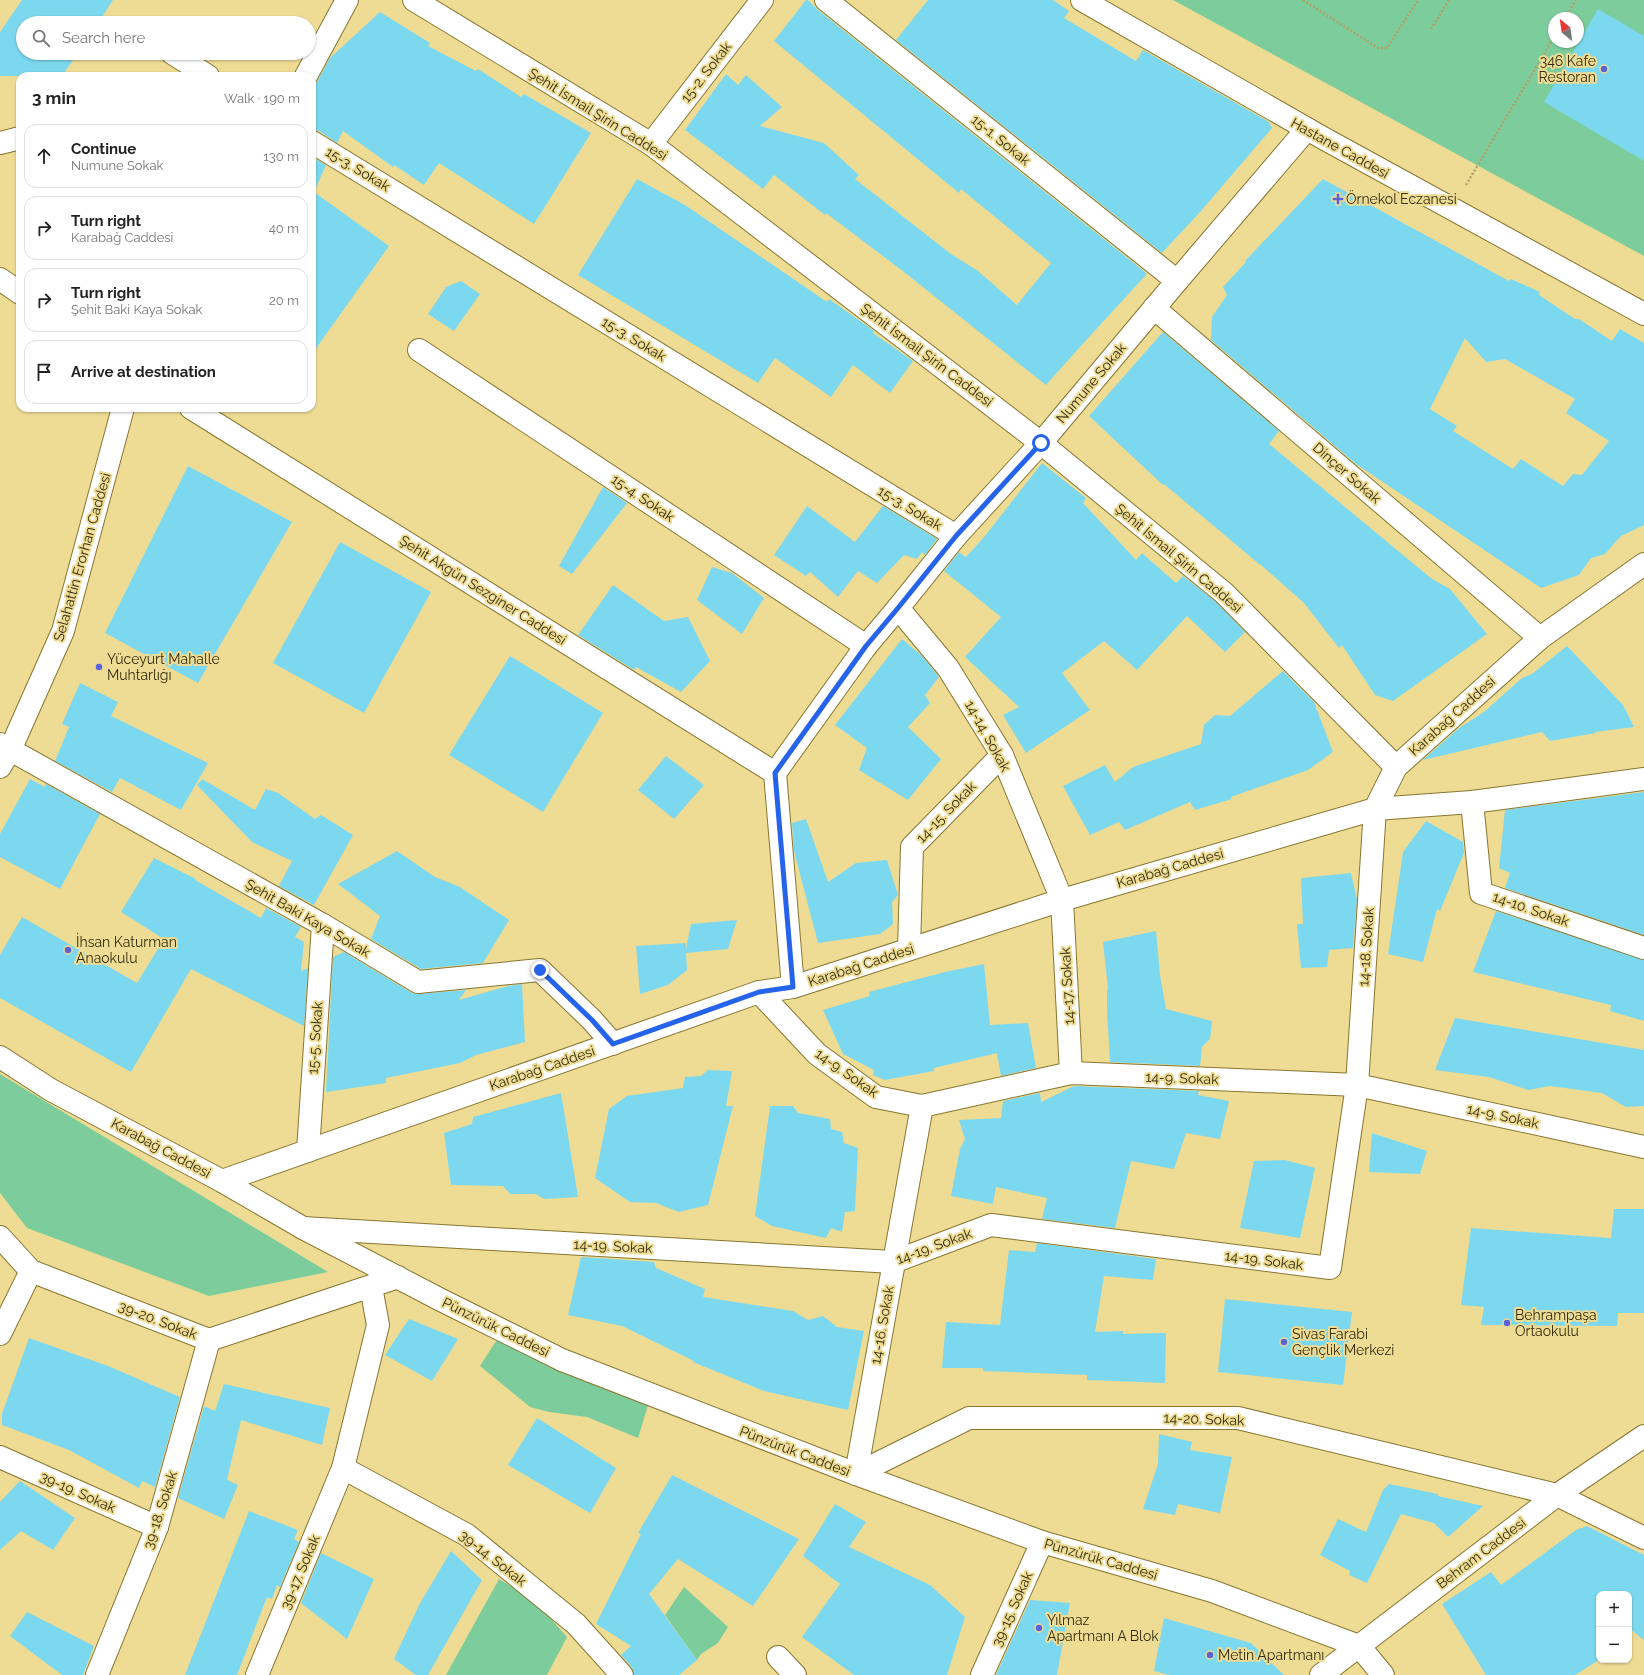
<!DOCTYPE html>
<meta charset="utf-8">
<style>
body{margin:0;font-family:Raleway,sans-serif;background:#f6f6f6;color:#222}
.controls{position:absolute;right:12px;bottom:12px;display:grid;overflow:hidden;border-radius:8px;box-shadow:0 1px 3px #0004}
.controls button{width:36px;height:36px;display:grid;place-items:center;padding:0;border:0;border-bottom:1px solid #e0e0e0;background:#fff;color:#222;font:20px sans-serif}
.compass{position:absolute;left:1548px;top:12px;width:36px;height:36px;border-radius:50%;background:#fff;box-shadow:0 1px 3px #0004;rotate:331deg}
.stop{position:absolute;width:12px;height:12px;margin:-9px;border:3px solid #2563eb;border-radius:50%;background:#fff}
.stop.end{background:#2563eb;border-color:#fff;box-shadow:0 1px 4px #0008}
.list{margin:0;padding:0;list-style:none}
h2{display:flex;justify-content:space-between;align-items:center;height:52px;margin:0;padding:0 16px;font-size:17px}
h2 small{font-size:13px;font-weight:400;color:#767676}
.list li{display:grid;grid-template-columns:26px 1fr auto;gap:12px;align-items:center;box-sizing:border-box;height:64px;margin:0 8px 8px;padding:0 8px;border:1px solid #e0e0e0;border-radius:12px}
.list b{display:block;font-size:15px;white-space:nowrap}
.list p{margin:0;font-size:13px;white-space:nowrap;color:#767676}
.list em{font-size:13px;font-style:normal;color:#767676}
.icon{flex:none;width:22px;height:22px;fill:none;stroke:currentColor;stroke-width:2;stroke-linecap:round;stroke-linejoin:round}
.map{position:relative;flex:none;width:1644px;height:1675px;overflow:hidden}
.search{position:absolute;background:#fff;box-shadow:0 1px 3px #0004;left:16px;top:16px;width:300px;height:44px;display:flex;align-items:center;gap:10px;box-sizing:border-box;padding:0 14px;border-radius:22px;color:#767676;font-size:15px}
.panel{position:absolute;background:#fff;box-shadow:0 1px 3px #0004;left:16px;top:72px;width:300px;height:340px;border-radius:12px}
.map>svg:first-child{display:block}
</style>
<div class="map">
<svg width="1644" height="1675" viewBox="0 0 1644 1675">
<rect width="100%" height="100%" fill="#eedc95"/>
<g fill="#7ccd9b" fill-rule="evenodd">
<path d="M1173 0H1644V256ZM1554 18H1578V42H1554Z"/>
<path d="M0 1074 328 1272 209 1296 27 1228 0 1193Z"/>
<path d="M498 1338 649 1402 638 1438 587 1417 549 1412 530 1407 480 1366Z"/>
<path d="M499 1579 535 1601 567 1637 547 1675H446Z"/>
<path d="M684 1587 728 1627 718 1643 701 1654 697 1660 665 1615Z"/>
</g>
<g fill="#7cd8ee" fill-rule="evenodd">
<path d="M22 0H113L98 23H23V53H78L62 76H0V32Z"/>
<path d="M806 0H808L818 10 1145 272 1147 274 1088 338 1046 385 904 272 826 213 825 215 774 175 763 189 685 130 726 74 738 85 746 75 782 107 760 126 824 143 859 175 855 179 951 254 978 271 1017 305 1051 263 961 189 959 193 774 41Z"/>
<path d="M928 0H1053L1069 11 1064 18 1136 61 1143 50 1269 122 1272 128 1201 211 1162 253 896 40Z"/>
<path d="M1598 9 1644 36V161L1544 102Z"/>
<path d="M380 12 430 43 428 46 476 71 478 69 521 97 524 94 591 133 534 224 439 163 424 185 394 165 393 167 343 131 337 143 319 131 312 130V87L317 82 330 58Z"/>
<path d="M312 157 326 165 314 192 389 246 312 354Z"/>
<path d="M637 179 685 205 827 302 829 299 863 323 874 331 873 333 913 361 890 393 853 365 831 397 775 358 758 383 578 275Z"/>
<path d="M1323 179 1509 281 1511 279 1540 292 1539 295 1575 319H1579L1612 341 1620 329 1644 343V525L1621 536 1605 554 1591 558 1579 575 1541 588 1356 464 1211 340 1212 317 1227 295 1223 287 1246 262 1245 261ZM1465 338 1486 362 1505 359 1575 399 1566 413 1609 441 1582 475 1573 474 1563 486 1521 459 1513 469 1453 431 1457 426 1430 409Z"/>
<path d="M461 281 480 294 454 331 428 314 446 287Z"/>
<path d="M1163 332 1279 431 1269 444 1432 579 1450 589 1487 634 1393 701 1375 695 1342 645 1339 648 1304 603 1260 564H1259L1164 484 1163 485 1089 416Z"/>
<path d="M1042 463 1086 498 1083 503 1136 560 1142 553 1176 583 1183 576 1216 602 1245 632 1225 652 1187 616 1137 670 1104 641 1062 673 1090 710 1026 753 1003 715 1019 707 965 657 1001 617 944 571 959 552 966 557 985 536Z"/>
<path d="M188 466 292 522 198 683 105 633Z"/>
<path d="M603 487 627 503 572 574 559 566Z"/>
<path d="M807 506 855 542 883 506 937 539 925 555 922 552 917 559 904 555 877 583 858 571 838 597 810 572 806 576 774 555Z"/>
<path d="M340 542 431 592 364 713 273 663Z"/>
<path d="M712 567 732 573 764 598 742 634 697 600Z"/>
<path d="M613 585 664 621 688 617 710 661 681 692 636 667 634 670 578 635Z"/>
<path d="M902 639 922 656 939 677 925 695 930 703 908 727 941 759 908 800 859 770 867 748 835 725Z"/>
<path d="M1567 646 1623 705 1634 727 1595 732 1596 733 1550 741 1542 732 1423 760 1459 728 1484 712 1522 678 1532 674Z"/>
<path d="M510 656 603 713 543 812 449 755Z"/>
<path d="M1283 671 1314 702 1333 752 1308 770 1231 797 1232 799 1195 810 1190 802 1125 830 1119 822 1090 835 1063 786 1105 765 1115 782 1133 767 1201 744 1204 725 1215 715 1230 716Z"/>
<path d="M80 683 118 702 111 716 208 763 181 810 120 778 112 792 55 761 69 727 62 724Z"/>
<path d="M666 756 704 785 674 819 638 790Z"/>
<path d="M30 779 45 787 46 784 100 814 60 889 0 857V834Z"/>
<path d="M202 779 255 810 266 789 278 793 315 819 321 815 353 835 314 905 279 886 292 861 252 842 197 785Z"/>
<path d="M1644 792V935L1505 888 1510 873 1499 868 1505 810Z"/>
<path d="M806 819 828 882 856 863 887 860 898 895 892 902 893 924 880 934 818 943 794 851 792 823Z"/>
<path d="M1426 821 1463 842 1464 853 1440 911 1437 909 1423 962 1388 954 1403 852Z"/>
<path d="M397 851 435 877 460 887 509 920 483 963 421 969 371 939 380 916 338 884Z"/>
<path d="M154 858 196 879 195 880 261 918 266 908 301 927 295 937 304 942 301 971 308 968 304 1026 191 969 131 1072 0 998V955L22 917 137 983 164 939 121 912Z"/>
<path d="M1351 873 1357 900 1353 948 1329 950 1327 967 1301 968 1297 924H1303L1301 878Z"/>
<path d="M1496 911 1644 960V1021L1610 1011 1611 1005 1473 972Z"/>
<path d="M737 920 728 949 686 953 687 970 668 985 640 994 636 946 686 943V949L691 924Z"/>
<path d="M1156 931 1160 975 1166 1009 1212 1021 1210 1039 1202 1047 1200 1066 1110 1062 1107 1010V991L1108 988 1103 942Z"/>
<path d="M344 952 412 993 419 994 466 990 459 1000 508 986 522 984 525 1042 476 1055 460 1063 386 1078V1083L326 1092 333 957Z"/>
<path d="M984 964 990 1025 1028 1023 1036 1068 1001 1076 997 1053 934 1068V1071L885 1080 873 1075 874 1070 843 1054 823 1010 870 996 869 992 945 972Z"/>
<path d="M1455 1018 1644 1050V1106L1626 1107 1602 1093 1550 1086 1528 1090 1489 1077 1435 1070Z"/>
<path d="M708 1070 732 1071 726 1106H733L708 1205 679 1212 656 1203 630 1202 595 1178 609 1109 627 1096 683 1088 685 1077 701 1076Z"/>
<path d="M1074 1086 1199 1091 1198 1095 1229 1101 1220 1139 1186 1133 1174 1169 1131 1161 1115 1228 1042 1219 1047 1198 996 1187 993 1204 951 1196 960 1149 965 1139 959 1120 1001 1118 1003 1101 1040 1093 1041 1102Z"/>
<path d="M561 1093 578 1197 544 1199 536 1194H510L503 1186 451 1185 444 1133 472 1124 473 1117Z"/>
<path d="M770 1106H793L798 1113 830 1119 831 1129 842 1132 844 1143 858 1148 855 1211 845 1212 842 1232 831 1228 826 1238 772 1226 755 1216Z"/>
<path d="M1372 1133 1427 1151 1420 1174 1369 1172Z"/>
<path d="M1285 1160 1315 1168 1300 1238 1240 1228 1254 1161Z"/>
<path d="M1614 1209H1644V1313H1618L1617 1326 1481 1325 1484 1307 1461 1305 1471 1228 1611 1238Z"/>
<path d="M1037 1243 1156 1259 1153 1280 1104 1276 1095 1332 1123 1331V1334L1166 1333 1165 1383 1087 1380V1375L983 1371V1368H942L946 1322 1000 1325 1009 1250 1035 1252Z"/>
<path d="M581 1257 654 1262 656 1268 705 1289 703 1297 793 1311 808 1320 823 1316 837 1327 864 1331 848 1410 764 1391 693 1362 694 1361 622 1326 568 1315Z"/>
<path d="M1225 1299 1352 1312 1343 1385 1218 1372Z"/>
<path d="M409 1319 458 1339 432 1381 385 1355Z"/>
<path d="M29 1338 108 1366 180 1397 155 1487 142 1481 139 1488 69 1450 2 1425V1414Z"/>
<path d="M224 1384 330 1408 322 1445 241 1420 227 1480 238 1485 224 1519 178 1498 204 1406 215 1411Z"/>
<path d="M537 1418 616 1468 590 1513 508 1465Z"/>
<path d="M1159 1434 1192 1442 1190 1450 1232 1457 1220 1513 1178 1504 1175 1515 1143 1509 1158 1464Z"/>
<path d="M672 1475 799 1539 753 1606 678 1559 649 1594 697 1660 679 1675H634L632 1667 621 1655 631 1646 596 1624 641 1534 638 1533Z"/>
<path d="M20 1481 75 1518 53 1550 21 1531 0 1550V1502Z"/>
<path d="M1389 1484 1438 1494V1496L1483 1506 1448 1537 1434 1523 1401 1514 1367 1583 1349 1575 1350 1571 1320 1555 1338 1519 1366 1532 1383 1490Z"/>
<path d="M835 1504 866 1522 849 1547 930 1585 965 1617 947 1675H854L802 1637 840 1584 803 1556Z"/>
<path d="M249 1511 298 1530 294 1539 299 1542 280 1587 277 1585 272 1599 267 1597 237 1675H185Z"/>
<path d="M1587 1526 1644 1555V1640L1629 1628V1594H1599V1660L1575 1675H1486L1442 1604 1491 1572 1501 1585 1576 1530Z"/>
<path d="M451 1551 482 1580 428 1675H416L394 1659 419 1605Z"/>
<path d="M321 1553 374 1579 347 1639 301 1603Z"/>
<path d="M1030 1600 1070 1603 1057 1675H996Z"/>
<path d="M27 1612 94 1646 83 1675H62L10 1636Z"/>
<path d="M1164 1618 1251 1643 1284 1675H1169L1154 1671Z"/>
</g>
<g fill="none" stroke-linecap="round" stroke-linejoin="round">
<defs>
<g id="minor">
<path d="M414 0 651 144 1041 443 1224 593 1396 767"/>
<path d="M826 0 1177 281"/>
<path d="M1082 0 1323 138 1644 314"/>
<path d="M172 53 208 76"/>
<path d="M306 76 347 0"/>
<path d="M312 142 956 536"/>
<path d="M0 143 20 138"/>
<path d="M651 144 762 0"/>
<path d="M0 279 20 293"/>
<path d="M1154 308 1540 638"/>
<path d="M419 350 866 646"/>
<path d="M191 408 775 773"/>
<path d="M898 608 948 668 1002 755 1062 900 1071 1073"/>
<path d="M0 744 323 925 418 982 540 970 592 1020 613 1044"/>
<path d="M0 767 10 750 63 631 123 408"/>
<path d="M1472 802 1481 893 1644 948"/>
<path d="M909 949 912 847 1002 755"/>
<path d="M793 987 775 773 866 646 898 608 956 536 1041 443 1177 281 1307 129"/>
<path d="M759 992 817 1054 876 1097 922 1106 1071 1073 1357 1085 1644 1147"/>
<path d="M0 1057 51 1090 222 1181 303 1228 441 1300 562 1360 856 1474 1042 1542 1212 1591 1359 1646 1383 1675"/>
<path d="M308 1151 323 925"/>
<path d="M222 1181 759 992 793 987 1062 900 1375 809 1396 767 1540 638 1644 564"/>
<path d="M303 1228 893 1262 991 1225 1330 1268 1357 1085 1375 809 1472 802 1644 779"/>
<path d="M0 1237 31 1271 209 1340 398 1277"/>
<path d="M0 1334 31 1271"/>
<path d="M0 1457 157 1527"/>
<path d="M343 1468 467 1535 576 1624 622 1675"/>
<path d="M856 1474 969 1418H1238L1557 1495 1644 1538"/>
<path d="M856 1474 922 1106"/>
<path d="M778 1657 795 1675"/>
<path d="M97 1675 157 1527 209 1340"/>
<path d="M257 1675 343 1468 378 1325 371 1287"/>
<path d="M982 1675 1042 1542"/>
<path d="M1321 1675 1557 1495 1644 1436"/>
</g>
</defs>
<use href="#minor" stroke="#887630" stroke-width="24"/>
<g stroke="#b0a268" stroke-width="2.5" stroke-dasharray="2 2" stroke-linecap="butt">
<path d="M1303 0 1378 48H1387L1418 0"/>
<path d="M1565 18 1576 0"/>
<path d="M1431 29 1449 0"/>
<path d="M1466 185 1554 37"/>
</g>
<use href="#minor" stroke="#fff" stroke-width="22"/>
</g>
<g fill="none" stroke-linecap="round" stroke-linejoin="round">
<path stroke="#2563eb" stroke-width="5" d="M540 970 592 1020 613 1044 759 992 793 987 775 773 866 646 898 608 956 536 1041 443"/>
</g>
<g fill="#5a63da" stroke="#eedc95" stroke-width="1.5">
<circle cx="1604" cy="69" r="4"/>
<path d="M1336 193h4v4h4v4h-4v4h-4v-4h-4v-4h4z"/>
<circle cx="99" cy="667" r="4"/>
<circle cx="68" cy="950" r="4"/>
<circle cx="1507" cy="1323" r="4"/>
<circle cx="1284" cy="1342" r="4"/>
<circle cx="1039" cy="1628" r="4"/>
<circle cx="1210" cy="1655" r="4"/>
</g>
<g text-anchor="middle" dominant-baseline="central" stroke-width="4" stroke-linejoin="round" paint-order="stroke">
<g font-size="14" fill="#342d0f" stroke="#eedc95" text-anchor="start">
<text x="1596" y="61" text-anchor="end">346 Kafe<tspan x="1596" dy="16">Restoran</tspan></text>
<text x="1346" y="199">Örnekol Eczanesi</text>
<text x="107" y="659">Yüceyurt Mahalle<tspan x="107" dy="16">Muhtarlığı</tspan></text>
<text x="76" y="942">İhsan Katurman<tspan x="76" dy="16">Anaokulu</tspan></text>
<text x="1515" y="1315">Behrampaşa<tspan x="1515" dy="16">Ortaokulu</tspan></text>
<text x="1292" y="1334">Sivas Farabi<tspan x="1292" dy="16">Gençlik Merkezi</tspan></text>
<text x="1047" y="1620">Yılmaz<tspan x="1047" dy="16">Apartmanı A Blok</tspan></text>
<text x="1218" y="1655">Metin Apartmanı</text>
</g>
<g font-size="14" fill="#342d0f" stroke="#eedc95">
<text transform="translate(706 72) rotate(-52)">15-2. Sokak</text>
<text transform="translate(598 114) rotate(32)">Şehit İsmail Şirin Caddesi</text>
<text transform="translate(1001 140) rotate(39)">15-1. Sokak</text>
<text transform="translate(1340 148) rotate(29)">Hastane Caddesi</text>
<text transform="translate(358 169) rotate(31)">15-3. Sokak</text>
<text transform="translate(634 339) rotate(31)">15-3. Sokak</text>
<text transform="translate(927 355) rotate(37)">Şehit İsmail Şirin Caddesi</text>
<text transform="translate(1091 383) rotate(-50)">Numune Sokak</text>
<text transform="translate(1347 473) rotate(41)">Dinçer Sokak</text>
<text transform="translate(643 498) rotate(34)">15-4. Sokak</text>
<text transform="translate(910 508) rotate(31)">15-3. Sokak</text>
<text transform="translate(82 557) rotate(-74)">Selahattin Erorhan Caddesi</text>
<text transform="translate(1179 558) rotate(40)">Şehit İsmail Şirin Caddesi</text>
<text transform="translate(483 590) rotate(32)">Şehit Akgün Sezginer Caddesi</text>
<text transform="translate(1452 716) rotate(-42)">Karabağ Caddesi</text>
<text transform="translate(988 736) rotate(61)">14-14. Sokak</text>
<text transform="translate(946 812) rotate(-46)">14-15. Sokak</text>
<text transform="translate(1170 868) rotate(-16)">Karabağ Caddesi</text>
<text transform="translate(1531 909) rotate(19)">14-10. Sokak</text>
<text transform="translate(308 918) rotate(30)">Şehit Baki Kaya Sokak</text>
<text transform="translate(1366 947) rotate(-86)">14-18. Sokak</text>
<text transform="translate(861 965) rotate(-18)">Karabağ Caddesi</text>
<text transform="translate(1067 986) rotate(-93)">14-17. Sokak</text>
<text transform="translate(315 1038) rotate(-86)">15-5. Sokak</text>
<text transform="translate(542 1068) rotate(-19)">Karabağ Caddesi</text>
<text transform="translate(847 1073) rotate(35)">14-9. Sokak</text>
<text transform="translate(1182 1078) rotate(2)">14-9. Sokak</text>
<text transform="translate(1503 1116) rotate(12)">14-9. Sokak</text>
<text transform="translate(161 1148) rotate(28)">Karabağ Caddesi</text>
<text transform="translate(613 1246) rotate(3)">14-19. Sokak</text>
<text transform="translate(934 1246) rotate(-20)">14-19. Sokak</text>
<text transform="translate(1264 1260) rotate(7)">14-19. Sokak</text>
<text transform="translate(158 1320) rotate(21)">39-20. Sokak</text>
<text transform="translate(882 1325) rotate(-80)">14-16. Sokak</text>
<text transform="translate(496 1327) rotate(26)">Pünzürük Caddesi</text>
<text transform="translate(1204 1419) rotate(2)">14-20. Sokak</text>
<text transform="translate(795 1451) rotate(21)">Pünzürük Caddesi</text>
<text transform="translate(78 1492) rotate(24)">39-19. Sokak</text>
<text transform="translate(160 1510) rotate(-72)">39-18. Sokak</text>
<text transform="translate(1481 1553) rotate(-37)">Behram Caddesi</text>
<text transform="translate(493 1558) rotate(38)">39-14. Sokak</text>
<text transform="translate(1101 1559) rotate(16)">Pünzürük Caddesi</text>
<text transform="translate(300 1572) rotate(-67)">39-17. Sokak</text>
<text transform="translate(1012 1609) rotate(-66)">39-15. Sokak</text>
</g>
</g>
</svg>
<div class="controls">
<button>+</button>
<button>−</button>
</div>
<svg class="compass" viewBox="-18 -18 36 36"><path d="M0-13l5 13h-10z" fill="#e53935"/><path d="M0 13l5-13h-10z" fill="#767676"/></svg>
<div class="stop" style="left:1041px;top:443px"></div>
<div class="stop end" style="left:540px;top:970px"></div>
<div class="search"><svg class="icon" aria-label="search" viewBox="0 0 24 24"><circle cx="10" cy="10" r="6"/><path d="M15 15l6 6"/></svg>Search here</div>
<section class="panel">
<h2>3 min<small>Walk · 190 m</small></h2>
<ul class="list">
<li><svg class="icon" aria-label="ahead" viewBox="0 0 24 24"><path d="M12 20V5M6 11l6-6 6 6"/></svg><div><b>Continue</b><p>Numune Sokak</p></div><em>130 m</em></li>
<li><svg class="icon" aria-label="right" viewBox="0 0 24 24"><path d="M7 20v-9h11M14 6l5 5-5 5"/></svg><div><b>Turn right</b><p>Karabağ Caddesi</p></div><em>40 m</em></li>
<li><svg class="icon" aria-label="right" viewBox="0 0 24 24"><path d="M7 20v-9h11M14 6l5 5-5 5"/></svg><div><b>Turn right</b><p>Şehit Baki Kaya Sokak</p></div><em>20 m</em></li>
<li><svg class="icon" aria-label="arrive" viewBox="0 0 24 24"><path d="M6 21V4h12l-3 4 3 4H6"/></svg><div><b>Arrive at destination</b></div></li>
</ul>
</section>
</div>
